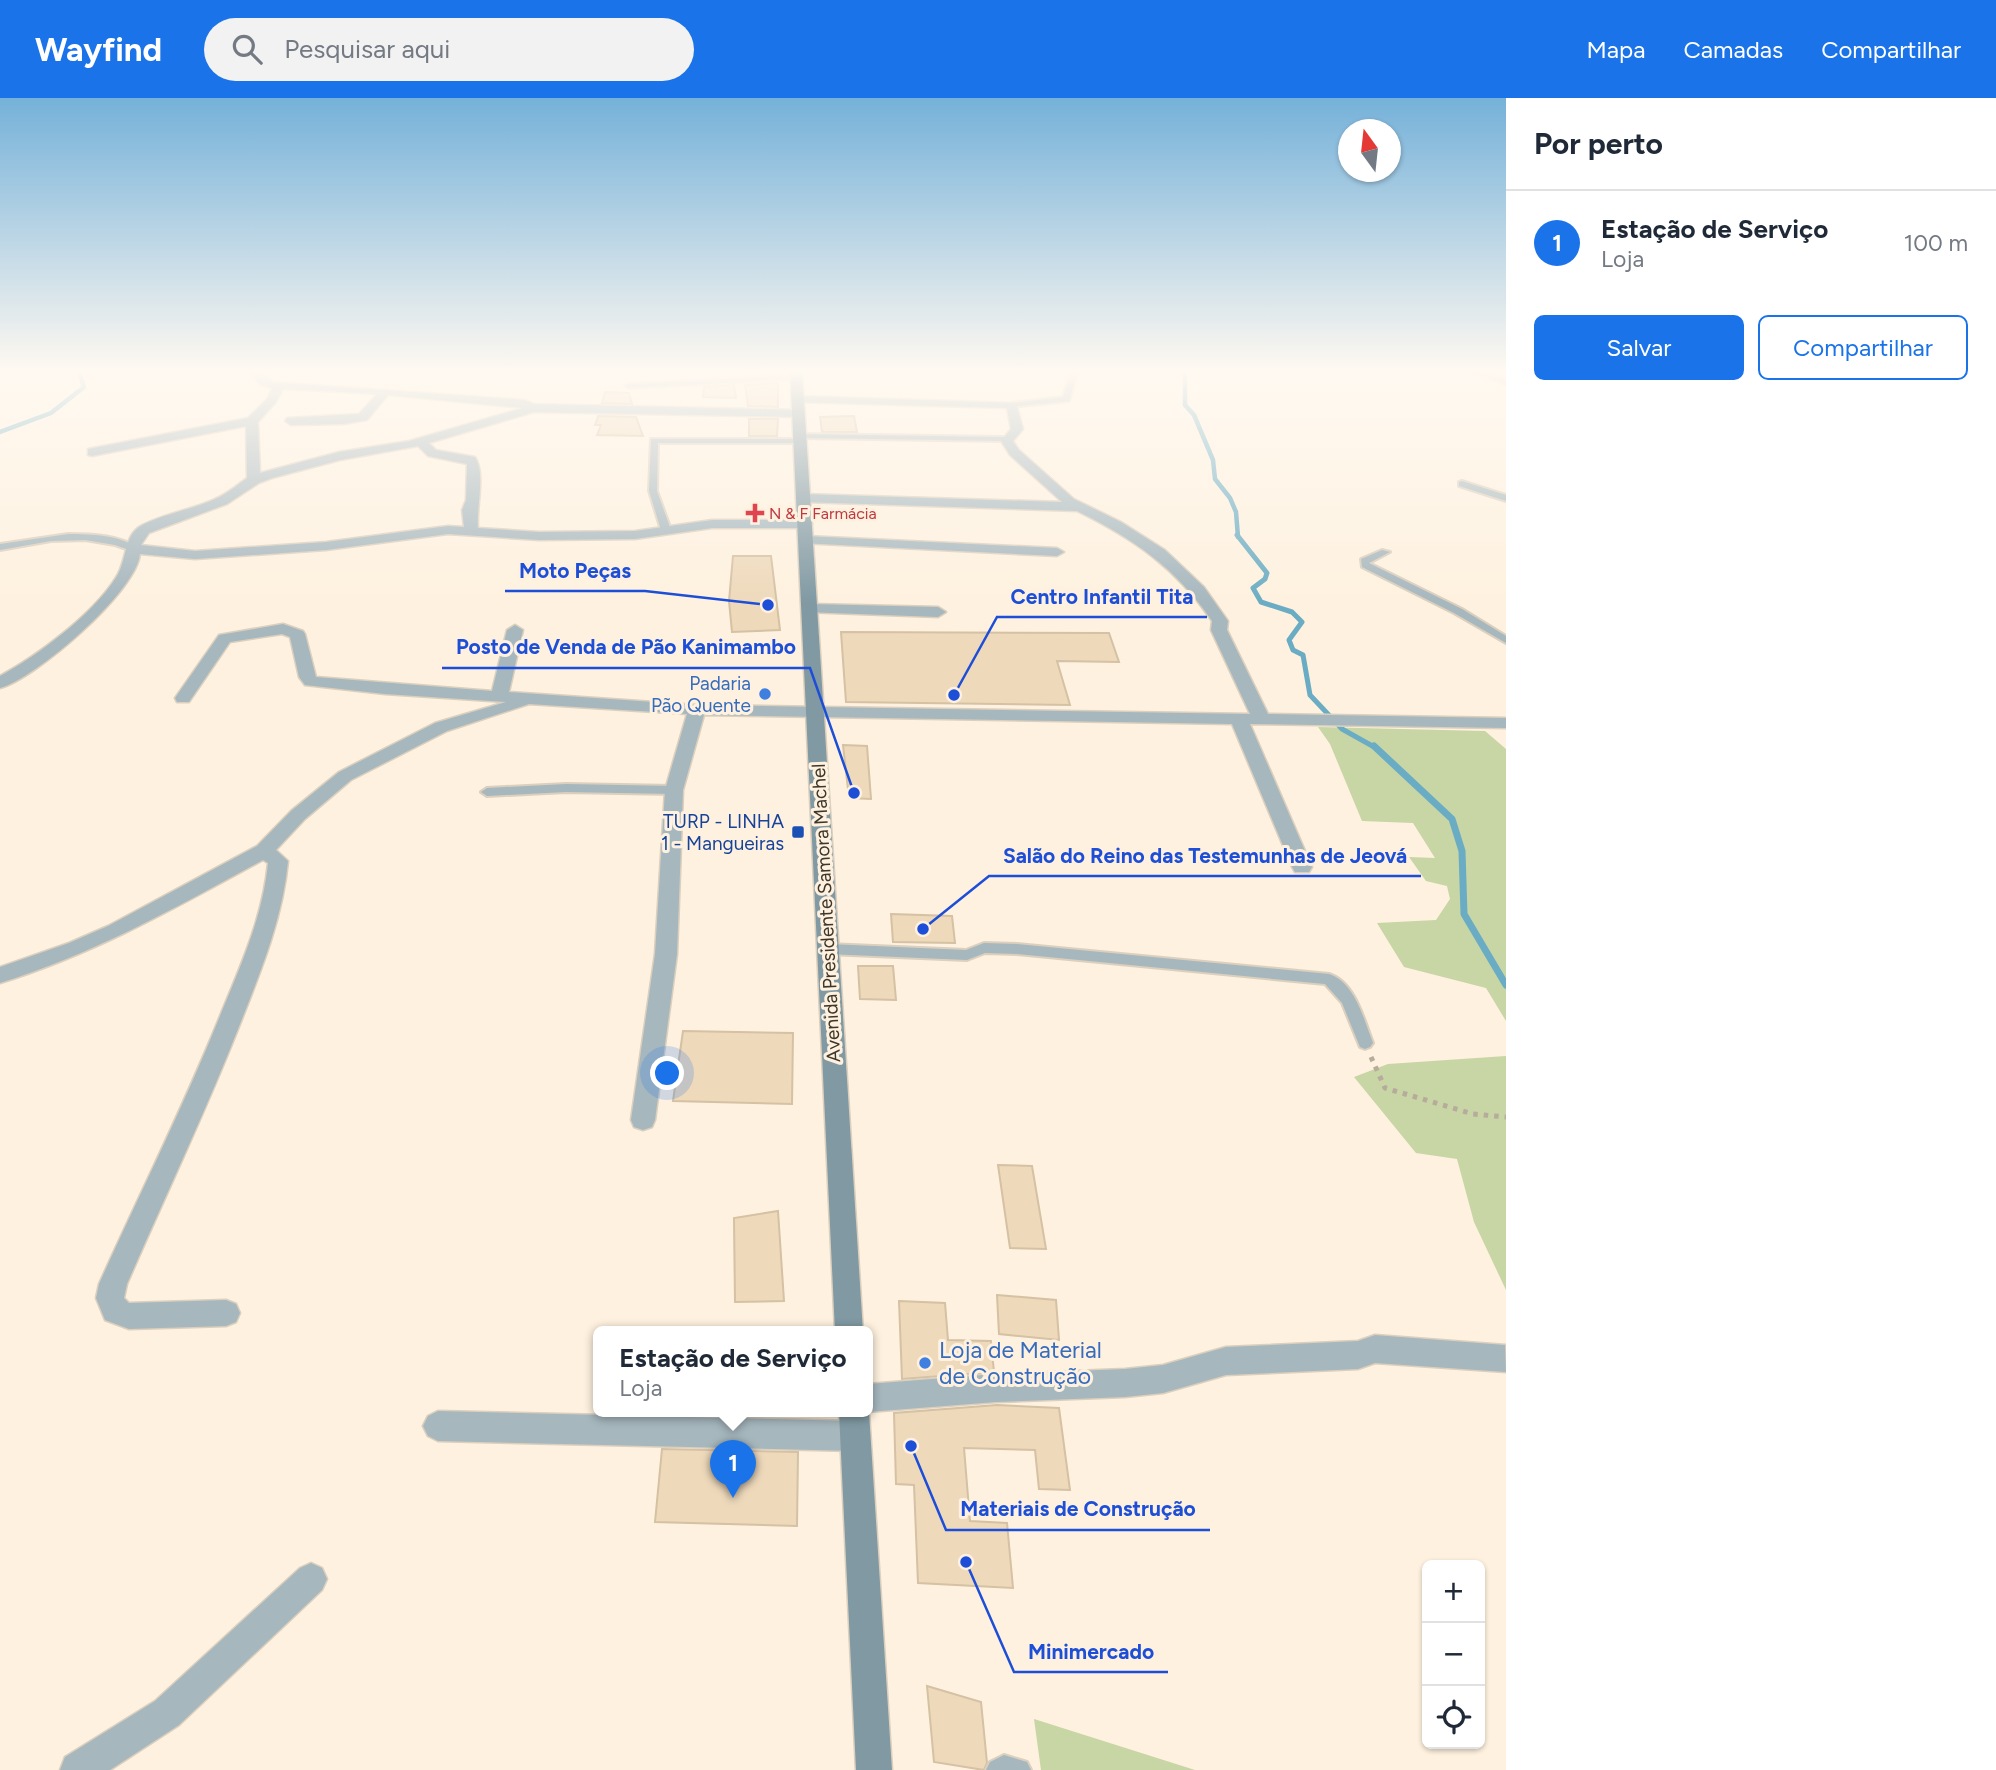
<!DOCTYPE html>
<html lang="pt">
<meta charset="utf-8">
<style>
body{margin:0;font-family:Figtree,sans-serif;background:#f2f2f3;color:#1f2937}
.controls{position:absolute;right:21px;bottom:21px;display:grid;overflow:hidden;border-radius:10px;box-shadow:0 2px 5px #0004}
.controls button{width:63px;height:63px;display:grid;place-items:center;padding:0;border:0;border-bottom:2px solid #e0e1e3;background:#fff;color:#1f2937;font:35px sans-serif}
.compass{position:absolute;left:1338px;top:21px;width:63px;height:63px;border-radius:50%;background:#fff;box-shadow:0 2px 5px #0004;rotate:345deg}
.you{position:absolute;left:668px;top:976px;width:24px;height:24px;margin:-18px;border:5px solid #fff;border-radius:50%;background:#1a73e8;box-shadow:0 0 0 10px #1a73e833}
.badge{display:grid;place-items:center;width:46px;height:46px;border-radius:50%;background:#1a73e8;color:#fff;font-size:23px;font-weight:700}
.pin{position:absolute;translate:-50% -58px;filter:drop-shadow(0 2px 4px #0008)}
.pin::after{content:'';position:absolute;top:37px;width:24px;height:21px;background:inherit;clip-path:polygon(0 0,100% 0,50% 100%)}
.popup{position:absolute;left:593px;top:1228px;width:280px;height:91px;box-sizing:border-box;display:grid;place-content:center;border-radius:10px;background:#fff;filter:drop-shadow(0 2px 5px #0005);font-size:23px;white-space:nowrap;color:#747a83}
.popup b{font-size:26px;color:#1f2937}
.popup::after{content:'';position:absolute;left:50%;top:100%;margin-left:-14px;border:14px solid transparent;border-top-color:#fff}
.list{margin:0;padding:0;list-style:none}
h2{display:flex;justify-content:space-between;align-items:center;height:91px;margin:0;padding:0 28px;font-size:30px}
h2 small{font-size:23px;font-weight:400;color:#747a83}
.list li{display:grid;grid-template-columns:46px 1fr auto;gap:21px;align-items:center;box-sizing:border-box;height:105px;padding:0 28px;border-top:2px solid #e0e1e3}
.list b{display:block;font-size:26px;white-space:nowrap}
.list p{margin:0;font-size:23px;white-space:nowrap;color:#747a83}
.list em{font-size:23px;font-style:normal;color:#747a83}
.actions{display:flex;gap:14px;padding:21px 28px}
.actions a{flex:1;padding:16px 0;border:2px solid #1a73e8;border-radius:10px;text-align:center;font-size:24px;color:#1a73e8}
.actions .main{background:#1a73e8;color:#fff}
.icon{flex:none;width:38px;height:38px;fill:none;stroke:currentColor;stroke-width:2;stroke-linecap:round;stroke-linejoin:round}
.map{position:relative;flex:none;width:1506px;height:1672px;overflow:hidden}
header{display:flex;align-items:center;gap:42px;box-sizing:border-box;height:98px;padding:0 35px;background:#1a73e8;color:#fff}
header strong{font-size:33px}
nav{display:flex;gap:38px;margin-inline-start:auto;font-size:24px}
.search{width:490px;height:63px;background:#f2f2f3;display:flex;align-items:center;gap:18px;box-sizing:border-box;padding:0 24px;border-radius:38px;color:#747a83;font-size:26px}
main{display:flex}
aside{flex:1;background:#fff}
.map>svg:first-child{display:block}
</style>
<header>
<strong>Wayfind</strong>
<div class="search"><svg class="icon" aria-label="search" viewBox="0 0 24 24"><circle cx="10" cy="10" r="6"/><path d="M15 15l6 6"/></svg>Pesquisar aqui</div>
<nav><a>Mapa</a><a>Camadas</a><a>Compartilhar</a></nav>
</header>
<main>
<div class="map">
<svg width="1506" height="1672" viewBox="0 0 1506 1672">
<rect width="100%" height="100%" fill="#fef1df"/>
<g fill="#c8d5a5">
<path d="M1318 629 1485 633 1506 651V923L1486 890 1404 869 1377 825 1436 822 1450 801 1447 788 1426 783 1409 759 1435 760 1413 725 1362 723 1330 646Z"/>
<path d="M1506 958V1192L1474 1124 1457 1061 1416 1055 1354 979 1388 966Z"/>
<path d="M1034 1621 1195 1672H1041Z"/>
</g>
<g fill="none" stroke-linecap="round" stroke-linejoin="round">
<g stroke="#6aacc3" stroke-width="4.5">
<path d="M1181 271 1185 279V307L1194 317 1213 362 1215 381 1230 400 1236 414 1238 439"/>
<path d="M0 334 51 315 84 289 78 271"/>
</g>
<path stroke="#6aacc3" stroke-width="5" d="M1237 437 1267 475 1265 481 1253 490 1261 504 1292 514 1302 524 1289 542 1293 552 1303 557 1310 597 1342 631 1376 650"/>
<path stroke="#6aacc3" stroke-width="7" d="M1374 648 1452 721 1462 753 1464 816 1506 887"/>
</g>
<g fill="#eed9bb" stroke="#d5c1a3" stroke-width="2">
<path d="M778 285V309L748 308 745 287Z"/>
<path d="M734 287 736 300 703 299 704 289Z"/>
<path d="M605 294 629 295 632 306 602 305Z"/>
<path d="M598 318 636 319 643 338 597 337 601 327H595Z"/>
<path d="M854 318 857 334H822L820 319Z"/>
<path d="M749 321H778L777 338H749Z"/>
<path d="M733 458H771L780 532 732 534 729 503Z"/>
<path d="M841 534 1109 535 1119 564 1057 563 1070 607 846 604Z"/>
<path d="M843 647 867 648 871 701 849 700Z"/>
<path d="M891 816 952 818 955 845 893 844Z"/>
<path d="M858 868H893L896 902 860 901Z"/>
<path d="M683 933 793 935 792 1006 673 1003Z"/>
<path d="M998 1067 1032 1068 1046 1151 1010 1150Z"/>
<path d="M778 1113 784 1203 735 1204 734 1120Z"/>
<path d="M997 1197 1056 1202 1059 1242 999 1236Z"/>
<path d="M899 1203 945 1205 948 1242 991 1243 994 1274 902 1281Z"/>
<path d="M997 1307 1059 1310 1070 1392 1039 1391 1035 1352 964 1350 970 1423 1007 1425 1013 1490 918 1485 914 1387 896 1386 894 1315Z"/>
<path d="M662 1351 798 1354 797 1428 655 1424Z"/>
<path d="M927 1588 981 1604 987 1665 984 1672 934 1664Z"/>
</g>
<g fill="none" stroke-linecap="round" stroke-linejoin="round">
<defs>
<g id="lane">
<path d="M1071 271H1079L1069 303 1012 309 1008 307 1012 305 1063 299Z"/>
<path d="M1463 271H1474L1506 281V286Z"/>
<path d="M797 277H800V281L629 290 625 288 629 286Z"/>
<path d="M797 336 1007 339 1011 341 1007 343 800 340 796 338Z"/>
<path d="M651 341H800L804 343 800 345H658L657 393 671 432 666 435 661 432 649 393Z"/>
<path d="M1462 383 1506 397V403L1459 388V384Z"/>
<path d="M68 436C92 436 120 437 140 451L135 454 115 447 85 442 51 443 0 452V446Z"/>
<path d="M1382 452 1390 454 1369 465 1462 511 1506 538V545L1454 515 1362 469 1361 461Z"/>
<path d="M566 686 674 688 680 692 674 696 566 694 487 698 481 694 487 690Z"/>
<path d="M984 845 1017 846 1329 876C1355 884 1364 922 1373 945L1370 949 1365 951 1360 949 1342 905 1325 886 1017 856 985 855 967 862 828 856 821 851 828 846 966 852Z"/>
<path d="M1004 1657 1027 1664 1031 1672H986L990 1664Z"/>
</g>
<g id="street">
<path d="M246 271H257L273 284 525 302 534 306 803 312 805 315 799 319 534 314 429 345 436 352 475 359C486 375 476 410 478 430L539 434 635 433 712 422H805L812 426 805 430H712L635 441 539 442 448 436 326 452 195 461 140 456C137 493 35 581 0 590V578C37 558 92 517 115 481 127 465 123 440 139 429 158 417 194 411 215 401 227 396 237 387 247 380L246 328 92 358 88 357V351L248 320 267 301 272 290 261 287ZM283 291 377 296 359 316 287 320 285 323 291 327 343 326 367 322 388 297 523 310 409 343 339 354 260 375 258 324 276 304ZM418 348 428 358 467 366 466 402 462 412 464 429 448 428 326 444 195 453 141 447 149 435 227 406 259 385 272 380 340 362Z"/>
<path d="M798 298 1016 305 1023 331 1013 343 1019 352 1074 401 1121 424 1165 452 1204 489 1228 523 1227 532 1268 616 1506 620V630L1250 626 1312 769 1309 774H1295L1292 769 1232 626 704 617 683 692 677 856 655 1022 652 1029 643 1032 634 1029 631 1022 655 856 665 692 687 616 529 606 447 633 351 682 305 721 276 752 288 763C283 818 262 870 242 921 207 1011 165 1098 127 1186L124 1200 129 1205 226 1202 236 1206 240 1215 236 1224 226 1228 129 1231 105 1222 96 1200 99 1186C140 1095 185 1006 222 913 242 865 263 817 268 765L263 762C177 809 94 856 0 885V869L69 845 108 828 257 748 291 713 339 674 435 625 506 604 385 596 305 587 299 579 290 539 282 536 230 544 189 604H177L175 600 219 537 283 526 303 533 305 536 316 579 492 593 507 532 515 527 523 532 509 594 697 607 1250 616 1211 532 1212 523C1176 470 1134 441 1077 413L803 404 796 400 803 396 1062 404 1010 357 1001 343 1011 331 1007 310 794 304 792 302Z"/>
<path d="M806 438 1057 450 1064 454 1057 458 801 445V439Z"/>
<path d="M810 506 938 509 946 514 938 519 805 514 802 511Z"/>
<path d="M1375 1237 1505 1247 1506 1274 1375 1265 1358 1271 1226 1277 1163 1295 1125 1299 996 1304 868 1314H867L868 1286 996 1276 1125 1271 1163 1267 1226 1249 1358 1243Z"/>
<path d="M438 1313 855 1323 866 1327 870 1338 866 1349 855 1353 438 1343 428 1338 423 1328 428 1318Z"/>
<path d="M311 1465 322 1470 327 1481 322 1492 179 1627 110 1672H60L65 1659 155 1603 300 1470Z"/>
</g>
<g id="secondary">
<path d="M790 271H802L863 1234H835Z"/>
<path d="M868 1312 869 1314 892 1672H856L839 1314H868Z"/>
</g>
</defs>
<use href="#lane" stroke="#dbcfbe" stroke-width="4"/>
<use href="#street" stroke="#dbcfbe" stroke-width="3"/>
<use href="#secondary" stroke="#dbcfbe" stroke-width="3"/>
<path stroke="#b7ac9c" stroke-width="5" stroke-dasharray="4.5 6" stroke-linecap="butt" d="M1371 959 1385 990 1473 1016 1506 1019"/>
<use href="#lane" fill="#a6b7be" fill-rule="evenodd"/>
<use href="#street" fill="#a6b7be" fill-rule="evenodd"/>
<use href="#secondary" fill="#8099a3" fill-rule="evenodd"/>
</g>
<linearGradient id="sky" x2="0" y2="1"><stop stop-color="#75b1d9"/><stop offset="0.54" stop-color="#fff9f1"/><stop offset="1" stop-color="#fff9f1" stop-opacity="0"/></linearGradient>
<rect width="1506" height="505" fill="url(#sky)"/>
<path fill="#e0444e" stroke="#fef1df" stroke-width="2.5" d="M751.5 404.5h7v7h7v7h-7v7h-7v-7h-7v-7h7z"/>
<g fill="#3f7fe0" stroke="#fef1df" stroke-width="2.5">
<circle cx="765" cy="596" r="7"/>
<circle cx="925" cy="1265" r="7"/>
</g>
<rect fill="#1a4fb4" stroke="#fef1df" stroke-width="2.5" x="791" y="727" width="14" height="14" rx="3.5"/>
<g text-anchor="middle" dominant-baseline="central" stroke-width="6" stroke-linejoin="round" paint-order="stroke">
<g font-size="16" fill="#be3a42" stroke="#fef1df" text-anchor="start">
<text x="769" y="415">N &amp; F Farmácia</text>
</g>
<g font-size="19" fill="#366cbe" stroke="#fef1df" text-anchor="end">
<text x="751" y="585">Padaria<tspan x="751" dy="22">Pão Quente</tspan></text>
</g>
<g font-size="19" fill="#164399" stroke="#fef1df" text-anchor="end">
<text x="784" y="723">TURP - LINHA<tspan x="784" dy="22">1 - Mangueiras</tspan></text>
</g>
<g font-size="19" fill="#3e3629" stroke="#fef1df">
<text transform="translate(826 815) rotate(-93)">Avenida Presidente Samora Machel</text>
</g>
<g font-size="23" fill="#366cbe" stroke="#fef1df" text-anchor="start">
<text x="939" y="1252">Loja de Material<tspan x="939" dy="26">de Construção</tspan></text>
</g>
</g>
<path fill="none" stroke="#1d4ed8" stroke-width="2.5" d="M768 507L645 493H505M954 597L997 519H1207M854 695L810 570H442M923 831L989 778H1421M911 1348L946 1432H1210M966 1464L1014 1574H1168"/>
<g fill="#1d4ed8" stroke="#fef1df" stroke-width="2.5">
<circle cx="768" cy="507" r="7"/>
<circle cx="954" cy="597" r="7"/>
<circle cx="854" cy="695" r="7"/>
<circle cx="923" cy="831" r="7"/>
<circle cx="911" cy="1348" r="7"/>
<circle cx="966" cy="1464" r="7"/>
</g>
<g font-size="21" text-anchor="middle" font-weight="bold" fill="#1d4ed8" stroke="#fef1df" stroke-width="6" stroke-linejoin="round" paint-order="stroke">
<text x="575" y="480">Moto Peças</text>
<text x="1102" y="506">Centro Infantil Tita</text>
<text x="626" y="556">Posto de Venda de Pão Kanimambo</text>
<text x="1205" y="765">Salão do Reino das Testemunhas de Jeová</text>
<text x="1078" y="1418">Materiais de Construção</text>
<text x="1091" y="1561">Minimercado</text>
</g>
</svg>
<div class="controls">
<button>+</button>
<button>−</button>
<button><svg class="icon" aria-label="locate" viewBox="0 0 24 24"><circle cx="12" cy="12" r="6"/><path d="M12 2v4M12 18v4M2 12h4M18 12h4"/></svg></button>
</div>
<svg class="compass" viewBox="-18 -18 36 36"><path d="M0-13l5 13h-10z" fill="#e53935"/><path d="M0 13l5-13h-10z" fill="#747a83"/></svg>
<div class="you"></div>
<div class="pin badge" style="left:733px;top:1400px">1</div>
<div class="popup"><b>Estação de Serviço</b>Loja</div>
</div>
<aside>
<h2>Por perto<small></small></h2>
<ul class="list">
<li><span class="badge">1</span><div><b>Estação de Serviço</b><p>Loja</p></div><em>100 m</em></li>
</ul>
<div class="actions"><a class="main">Salvar</a><a>Compartilhar</a></div>
</aside>
</main>
